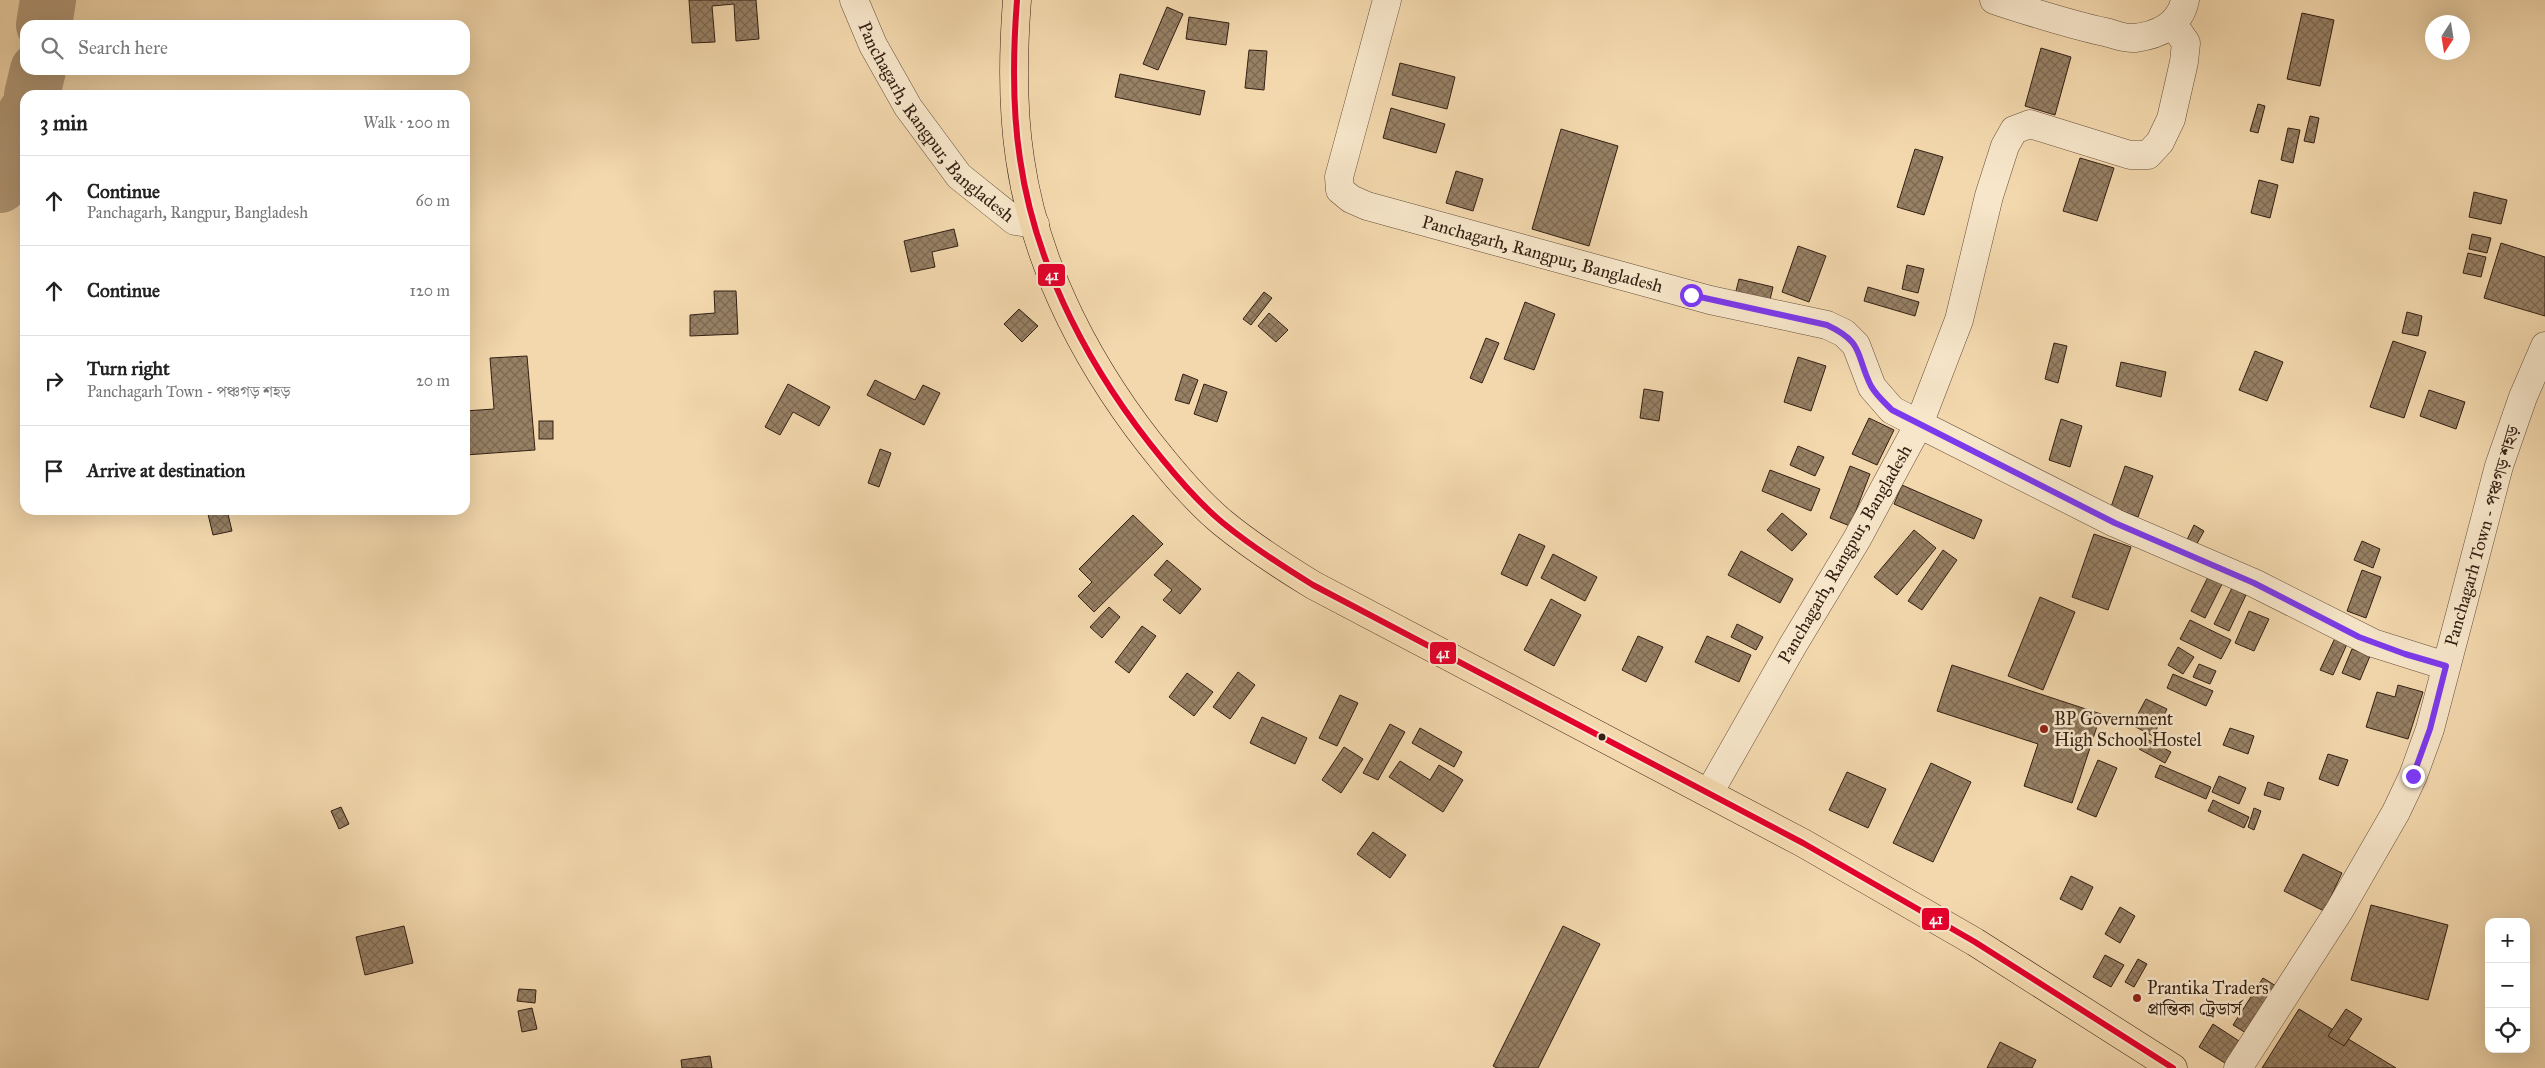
<!DOCTYPE html>
<meta charset="utf-8">
<style>
body{margin:0;font-family:"IM FELL Great Primer","Noto Serif Bengali",serif;background:#f6f6f6;color:#222}
.controls{position:absolute;right:15px;bottom:15px;display:grid;overflow:hidden;border-radius:10px;box-shadow:0 5px 20px #0002}
.controls button{width:45px;height:45px;display:grid;place-items:center;padding:0;border:0;border-bottom:1px solid #e0e0e0;background:#fff;color:#222;font:25px sans-serif}
.compass{position:absolute;left:2425px;top:15px;width:45px;height:45px;border-radius:50%;background:#fff;box-shadow:0 5px 20px #0002;rotate:192deg}
.stop{position:absolute;width:15px;height:15px;margin:-11px;border:4px solid #7c3aed;border-radius:50%;background:#fff}
.stop.end{background:#7c3aed;border-color:#fff;box-shadow:0 1px 5px #0008}
.list{margin:0;padding:0;list-style:none}
h2{display:flex;justify-content:space-between;align-items:center;height:65px;margin:0;padding:0 20px;font-size:21px}
h2 small{font-size:16px;font-weight:400;color:#767676}
.list li{display:grid;grid-template-columns:32px 1fr auto;gap:15px;align-items:center;box-sizing:border-box;height:90px;padding:0 20px;border-top:1px solid #e0e0e0}
.list b{display:block;font-size:19px;white-space:nowrap}
.list p{margin:0;font-size:16px;white-space:nowrap;color:#767676}
.list em{font-size:16px;font-style:normal;color:#767676}
.icon{flex:none;width:28px;height:28px;fill:none;stroke:currentColor;stroke-width:2;stroke-linecap:round;stroke-linejoin:round}
.map{position:relative;flex:none;width:2545px;height:1068px;overflow:hidden}
.search{position:absolute;background:#fff;box-shadow:0 5px 20px #0002;left:20px;top:20px;width:450px;height:55px;display:flex;align-items:center;gap:12px;box-sizing:border-box;padding:0 18px;border-radius:15px;color:#767676;font-size:19px}
.panel{position:absolute;background:#fff;box-shadow:0 5px 20px #0002;left:20px;top:90px;width:450px;height:425px;border-radius:15px}
.map>svg:first-child{display:block}
</style>
<div class="map">
<svg width="2545" height="1068" viewBox="0 0 2545 1068">
<defs>
<pattern id="building-cross-hatch" width="8" height="8" patternUnits="userSpaceOnUse" patternTransform="scale(1.25)"><rect width="8" height="8" fill="#978064"/><path d="M0 0l8 8M0 8l8-8" fill="none" stroke="#7c6851"/></pattern>
</defs>
<rect width="100%" height="100%" fill="#f3d8ad"/>
<filter id="stains"><feTurbulence type="fractalNoise" baseFrequency=".004" numOctaves="4"/><feColorMatrix values="0 0 0 0 .2 0 0 0 0 .09 0 0 0 0 .02 0 0 0 .5 -.17"/></filter>
<radialGradient id="worn" r=".72"><stop offset=".6" stop-color="#630" stop-opacity="0"/><stop offset="1" stop-color="#630" stop-opacity=".3"/></radialGradient>
<g fill="none" stroke-linecap="round" stroke-linejoin="round">
<g stroke="#b29979" stroke-width="56">
<path d="M44 25 48 0"/>
<path d="M32 95 38 70"/>
<path d="M0 185 25 114"/>
</g>
</g>
<g fill="url(#building-cross-hatch)" stroke="#342014">
<path d="M689 0H756L759 39 736 41 734 4 712 6 715 42 692 43Z"/>
<path d="M1167 7 1183 14 1158 70 1143 64Z"/>
<path d="M2302 13 2334 20 2320 86 2287 79Z"/>
<path d="M1189 17 1229 23 1226 45 1186 39Z"/>
<path d="M2041 48 2071 57 2055 115 2025 106Z"/>
<path d="M1249 50 1267 51 1264 90 1245 88Z"/>
<path d="M1400 63 1455 77 1447 109 1392 95Z"/>
<path d="M1120 74 1205 91 1200 115 1115 97Z"/>
<path d="M2258 104 2265 106 2258 133 2250 131Z"/>
<path d="M1391 108 1445 124 1436 153 1383 138Z"/>
<path d="M2310 116 2319 118 2314 143 2304 141Z"/>
<path d="M2288 128 2300 130 2293 163 2281 160Z"/>
<path d="M1561 129 1618 146 1589 246 1532 229Z"/>
<path d="M1915 149 1943 157 1924 215 1897 207Z"/>
<path d="M2080 158 2114 168 2097 221 2063 211Z"/>
<path d="M1456 171 1483 179 1473 211 1446 203Z"/>
<path d="M2259 180 2278 185 2270 218 2251 213Z"/>
<path d="M2474 192 2507 200 2501 224 2469 217Z"/>
<path d="M954 229 958 246 932 252 935 267 911 272 904 241Z"/>
<path d="M2472 234 2491 238 2487 253 2469 249Z"/>
<path d="M2501 243 2545 257V316L2484 298Z"/>
<path d="M1798 246 1826 256 1809 302 1782 292Z"/>
<path d="M2468 253 2486 257 2481 277 2463 273Z"/>
<path d="M1907 265 1924 269 1918 293 1902 289Z"/>
<path d="M1739 279 1773 287 1769 304 1735 295Z"/>
<path d="M1868 287 1919 302 1915 316 1864 301Z"/>
<path d="M714 291H736L738 334 690 336V315L715 313Z"/>
<path d="M1264 292 1272 298 1251 325 1243 319Z"/>
<path d="M1525 302 1555 314 1534 370 1504 359Z"/>
<path d="M1019 309 1038 326 1022 342 1004 324Z"/>
<path d="M2407 312 2422 316 2418 336 2402 333Z"/>
<path d="M1269 313 1288 330 1276 342 1258 326Z"/>
<path d="M1486 338 1499 343 1482 383 1470 378Z"/>
<path d="M2393 341 2426 352 2404 418 2370 407Z"/>
<path d="M2054 343 2067 346 2058 383 2045 379Z"/>
<path d="M2255 351 2283 362 2267 401 2239 390Z"/>
<path d="M527 356 535 450 465 455V411L494 409 490 358Z"/>
<path d="M1798 357 1826 366 1811 411 1784 402Z"/>
<path d="M2121 362 2166 372 2161 397 2116 386Z"/>
<path d="M1183 374 1198 380 1189 404 1175 400Z"/>
<path d="M875 380 915 400 923 385 940 393 924 425 867 395Z"/>
<path d="M788 384 830 407 819 426 793 412 780 435 765 427Z"/>
<path d="M1204 384 1227 392 1217 422 1194 414Z"/>
<path d="M1644 389 1663 392 1659 421 1640 418Z"/>
<path d="M2429 390 2465 402 2456 429 2420 416Z"/>
<path d="M1869 418 1894 430 1877 465 1852 454Z"/>
<path d="M2061 419 2082 426 2070 467 2049 460Z"/>
<rect x="539" y="421" width="14" height="18"/>
<path d="M1798 446 1824 457 1815 476 1790 465Z"/>
<path d="M880 449 891 453 879 487 868 483Z"/>
<path d="M1850 466 1870 474 1850 526 1830 518Z"/>
<path d="M2125 466 2153 476 2138 517 2111 507Z"/>
<path d="M1770 470 1820 489 1811 511 1762 491Z"/>
<path d="M1902 485 1982 520 1974 539 1894 504Z"/>
<path d="M207 510H227L232 531 213 535Z"/>
<path d="M1782 513 1807 534 1792 551 1767 530Z"/>
<path d="M1133 515 1163 544 1094 612 1078 596 1092 582 1079 569Z"/>
<path d="M2194 525 2204 531 2195 547 2186 542Z"/>
<path d="M1914 530 1936 548 1897 595 1874 577Z"/>
<path d="M1519 534 1545 546 1527 586 1501 574Z"/>
<path d="M2094 534 2131 547 2108 610 2072 597Z"/>
<path d="M2362 541 2380 549 2373 568 2354 560Z"/>
<path d="M1943 550 1957 560 1922 610 1908 601Z"/>
<path d="M1741 551 1793 579 1780 603 1728 575Z"/>
<path d="M1553 554 1597 577 1585 601 1541 578Z"/>
<path d="M1167 560 1201 589 1180 614 1163 600 1172 590 1154 575Z"/>
<path d="M2362 570 2381 577 2366 618 2347 611Z"/>
<path d="M2208 577 2222 584 2205 618 2191 611Z"/>
<path d="M2232 588 2246 595 2229 631 2214 624Z"/>
<path d="M2040 597 2075 612 2043 690 2008 676Z"/>
<path d="M1551 599 1581 615 1554 666 1524 650Z"/>
<path d="M1109 607 1120 617 1102 638 1090 627Z"/>
<path d="M2249 611 2269 619 2254 651 2235 643Z"/>
<path d="M2190 620 2231 640 2221 659 2180 639Z"/>
<path d="M1737 624 1763 637 1756 650 1731 637Z"/>
<path d="M1142 626 1156 636 1129 673 1115 662Z"/>
<path d="M1638 636 1663 647 1646 682 1622 670Z"/>
<path d="M1707 636 1751 655 1739 682 1695 662Z"/>
<path d="M2336 636 2348 642 2333 675 2320 670Z"/>
<path d="M2178 647 2194 657 2183 674 2168 665Z"/>
<path d="M2352 649 2370 656 2360 680 2342 673Z"/>
<path d="M2199 664 2216 671 2210 684 2193 677Z"/>
<path d="M1952 665 2101 714 2072 803 2024 786 2038 744 1937 711Z"/>
<path d="M1238 672 1255 685 1230 719 1213 707Z"/>
<path d="M1187 673 1213 692 1194 716 1169 697Z"/>
<path d="M2173 674 2213 691 2206 706 2167 688Z"/>
<path d="M2398 685 2423 692 2408 739 2366 727 2377 692 2395 697Z"/>
<path d="M1340 695 1358 703 1337 746 1319 738Z"/>
<path d="M2146 699 2167 709 2153 736 2132 725Z"/>
<path d="M1262 717 1307 738 1295 764 1250 743Z"/>
<path d="M1390 724 1405 732 1378 780 1363 773Z"/>
<path d="M1420 728 1462 752 1454 767 1412 743Z"/>
<path d="M2230 728 2254 736 2248 754 2223 745Z"/>
<path d="M2145 738 2171 752 2165 763 2139 749Z"/>
<path d="M1344 747 1363 759 1341 793 1322 780Z"/>
<path d="M2328 754 2348 760 2338 786 2319 779Z"/>
<path d="M2098 760 2117 768 2096 817 2077 809Z"/>
<path d="M1400 761 1430 780 1439 765 1463 780 1443 812 1389 777Z"/>
<path d="M1931 763 1971 782 1933 862 1893 843Z"/>
<path d="M2160 765 2211 787 2206 799 2155 777Z"/>
<path d="M1847 772 1886 789 1868 828 1829 810Z"/>
<path d="M2219 776 2246 788 2239 804 2212 792Z"/>
<path d="M2268 782 2284 788 2280 800 2264 795Z"/>
<path d="M2213 800 2249 817 2244 828 2208 811Z"/>
<path d="M341 807 349 824 339 829 331 811Z"/>
<path d="M2254 808 2261 811 2254 830 2248 827Z"/>
<path d="M1373 832 1406 855 1390 878 1357 854Z"/>
<path d="M2303 854 2342 873 2324 911 2284 891Z"/>
<path d="M2071 876 2093 887 2082 910 2060 899Z"/>
<path d="M2371 905 2448 925 2428 1000 2351 980Z"/>
<path d="M2120 907 2135 916 2120 943 2105 934Z"/>
<path d="M404 926 413 963 365 975 356 937Z"/>
<path d="M1563 926 1600 944 1538 1068H1497L1493 1066Z"/>
<path d="M2105 955 2124 965 2111 987 2093 977Z"/>
<path d="M2138 959 2147 964 2134 987 2125 982Z"/>
<path d="M2263 978 2276 986 2246 1033 2233 1025Z"/>
<path d="M519 989 536 990 535 1003 517 1001Z"/>
<path d="M532 1008 537 1029 522 1032 518 1011Z"/>
<path d="M2299 1009 2396 1068H2262Z"/>
<path d="M2346 1009 2362 1019 2344 1046 2328 1036Z"/>
<path d="M2213 1024 2239 1041 2225 1063 2199 1047Z"/>
<path d="M2000 1042 2036 1060 2032 1068H1987Z"/>
<path d="M710 1056 712 1068H682L681 1060Z"/>
</g>
<g fill="none" stroke-linecap="round" stroke-linejoin="round">
<defs>
<g id="minor">
<path id="s1" d="M854 0 873 45 908 107 959 176 1015 221 1035 224"/>
<path id="s2" d="M1387 0 1339 177 1340 190 1351 199 1367 206 1710 300 1827 325 1844 333 1856 345 1872 387 1892 410 1919 424 1857 539 1793 645 1709 793"/>
<path d="M1994 0C2031 12 2067 24 2105 32 2114 34 2125 39 2135 38 2159 35 2180 25 2185 0"/>
<path d="M2173 24 2186 43 2184 62 2171 119 2160 142 2148 155H2130L2030 124 2014 130 2005 146 1989 196 1959 320 1919 424 2115 523 2254 583 2373 643 2446 666"/>
<path d="M2238 1068 2339 911 2396 812 2413 776 2430 729 2499 466 2523 397 2545 346"/>
</g>
<path id="trunk" d="M1017 0C1013 52 1012 107 1020 159 1036 270 1092 374 1163 460 1181 482 1201 505 1223 523 1251 546 1282 566 1313 585L1803 843 1975 942 2173 1068"/>
</defs>
<use href="#minor" stroke="#644e3a" stroke-width="29"/>
<use href="#trunk" stroke="#342014" stroke-width="29"/>
<use href="#minor" stroke="#f7e6ca" stroke-width="28"/>
<use href="#trunk" stroke="#f3d8ad" stroke-width="28"/>
<defs>
<path id="bus-1" d="M1017 0C1013 52 1012 107 1020 159 1036 270 1092 374 1163 460 1181 482 1201 505 1223 523 1251 546 1282 566 1313 585L1803 843 1975 942 2173 1068"/>
</defs>
<use href="#bus-1" stroke="#f7e6ca" stroke-width="10"/>
<use href="#bus-1" stroke="#e4002b" stroke-width="6"/>
</g>
<g fill="none" stroke-linecap="round" stroke-linejoin="round">
<path stroke="#7c3aed" stroke-width="6" d="M1691 295 1827 325C1865 343 1855 354 1871 386 1876 395 1885 403 1892 410L2115 523 2254 583 2359 637 2405 654 2446 666 2430 729 2413 776"/>
</g>
<g fill="#8f2418" stroke="#f7e6ca" stroke-width="2">
<circle cx="2044" cy="729" r="5"/>
<circle cx="2137" cy="998" r="5"/>
</g>
<circle fill="#342014" stroke="#f7e6ca" stroke-width="2" cx="1602" cy="737" r="4.5"/>
<g text-anchor="middle" dominant-baseline="central" stroke-width="5" stroke-linejoin="round" paint-order="stroke">
<g font-size="18" fill="#342014" stroke="#f7e6ca">
<text stroke="none"><textPath href="#s1" startOffset="149">Panchagarh, Rangpur, Bangladesh</textPath></text>
<text stroke="none"><textPath href="#s2" startOffset="410">Panchagarh, Rangpur, Bangladesh</textPath></text>
<text transform="translate(2482 536) rotate(-74)">Panchagarh Town - পঞ্চগড় শহড়</text>
<text transform="translate(1845 554) rotate(-60)">Panchagarh, Rangpur, Bangladesh</text>
</g>
<g font-size="18" fill="#342014" stroke="#f7e6ca" text-anchor="start">
<text x="2054" y="719">BP Government<tspan x="2054" dy="21">High School Hostel</tspan></text>
<text x="2147" y="988">Prantika Traders<tspan x="2147" dy="21">প্রান্তিকা ট্রেডার্স</tspan></text>
</g>
</g>
<g stroke="#f7e6ca" stroke-width="2">
<rect x="1037" y="263" width="29" height="24" rx="5" fill="#e4002b"/>
<rect x="1429" y="641" width="28" height="24" rx="5" fill="#e4002b"/>
<rect x="1921" y="907" width="29" height="24" rx="5" fill="#e4002b"/>
</g>
<g font-size="14" text-anchor="middle" font-weight="bold" fill="#fff">
<text x="1052" y="280">41</text>
<text x="1443" y="658">41</text>
<text x="1936" y="924">41</text>
</g>
<rect width="100%" height="100%" filter="url(#stains)"/>
<rect width="100%" height="100%" fill="url(#worn)"/>
</svg>
<div class="controls">
<button>+</button>
<button>−</button>
<button><svg class="icon" aria-label="locate" viewBox="0 0 24 24"><circle cx="12" cy="12" r="6"/><path d="M12 2v4M12 18v4M2 12h4M18 12h4"/></svg></button>
</div>
<svg class="compass" viewBox="-18 -18 36 36"><path d="M0-13l5 13h-10z" fill="#e53935"/><path d="M0 13l5-13h-10z" fill="#767676"/></svg>
<div class="stop" style="left:1691px;top:295px"></div>
<div class="stop end" style="left:2413px;top:776px"></div>
<div class="search"><svg class="icon" aria-label="search" viewBox="0 0 24 24"><circle cx="10" cy="10" r="6"/><path d="M15 15l6 6"/></svg>Search here</div>
<section class="panel">
<h2>3 min<small>Walk · 200 m</small></h2>
<ul class="list">
<li><svg class="icon" aria-label="ahead" viewBox="0 0 24 24"><path d="M12 20V5M6 11l6-6 6 6"/></svg><div><b>Continue</b><p>Panchagarh, Rangpur, Bangladesh</p></div><em>60 m</em></li>
<li><svg class="icon" aria-label="ahead" viewBox="0 0 24 24"><path d="M12 20V5M6 11l6-6 6 6"/></svg><div><b>Continue</b></div><em>120 m</em></li>
<li><svg class="icon" aria-label="right" viewBox="0 0 24 24"><path d="M7 20v-9h11M14 6l5 5-5 5"/></svg><div><b>Turn right</b><p>Panchagarh Town - পঞ্চগড় শহড়</p></div><em>20 m</em></li>
<li><svg class="icon" aria-label="arrive" viewBox="0 0 24 24"><path d="M6 21V4h12l-3 4 3 4H6"/></svg><div><b>Arrive at destination</b></div></li>
</ul>
</section>
</div>
